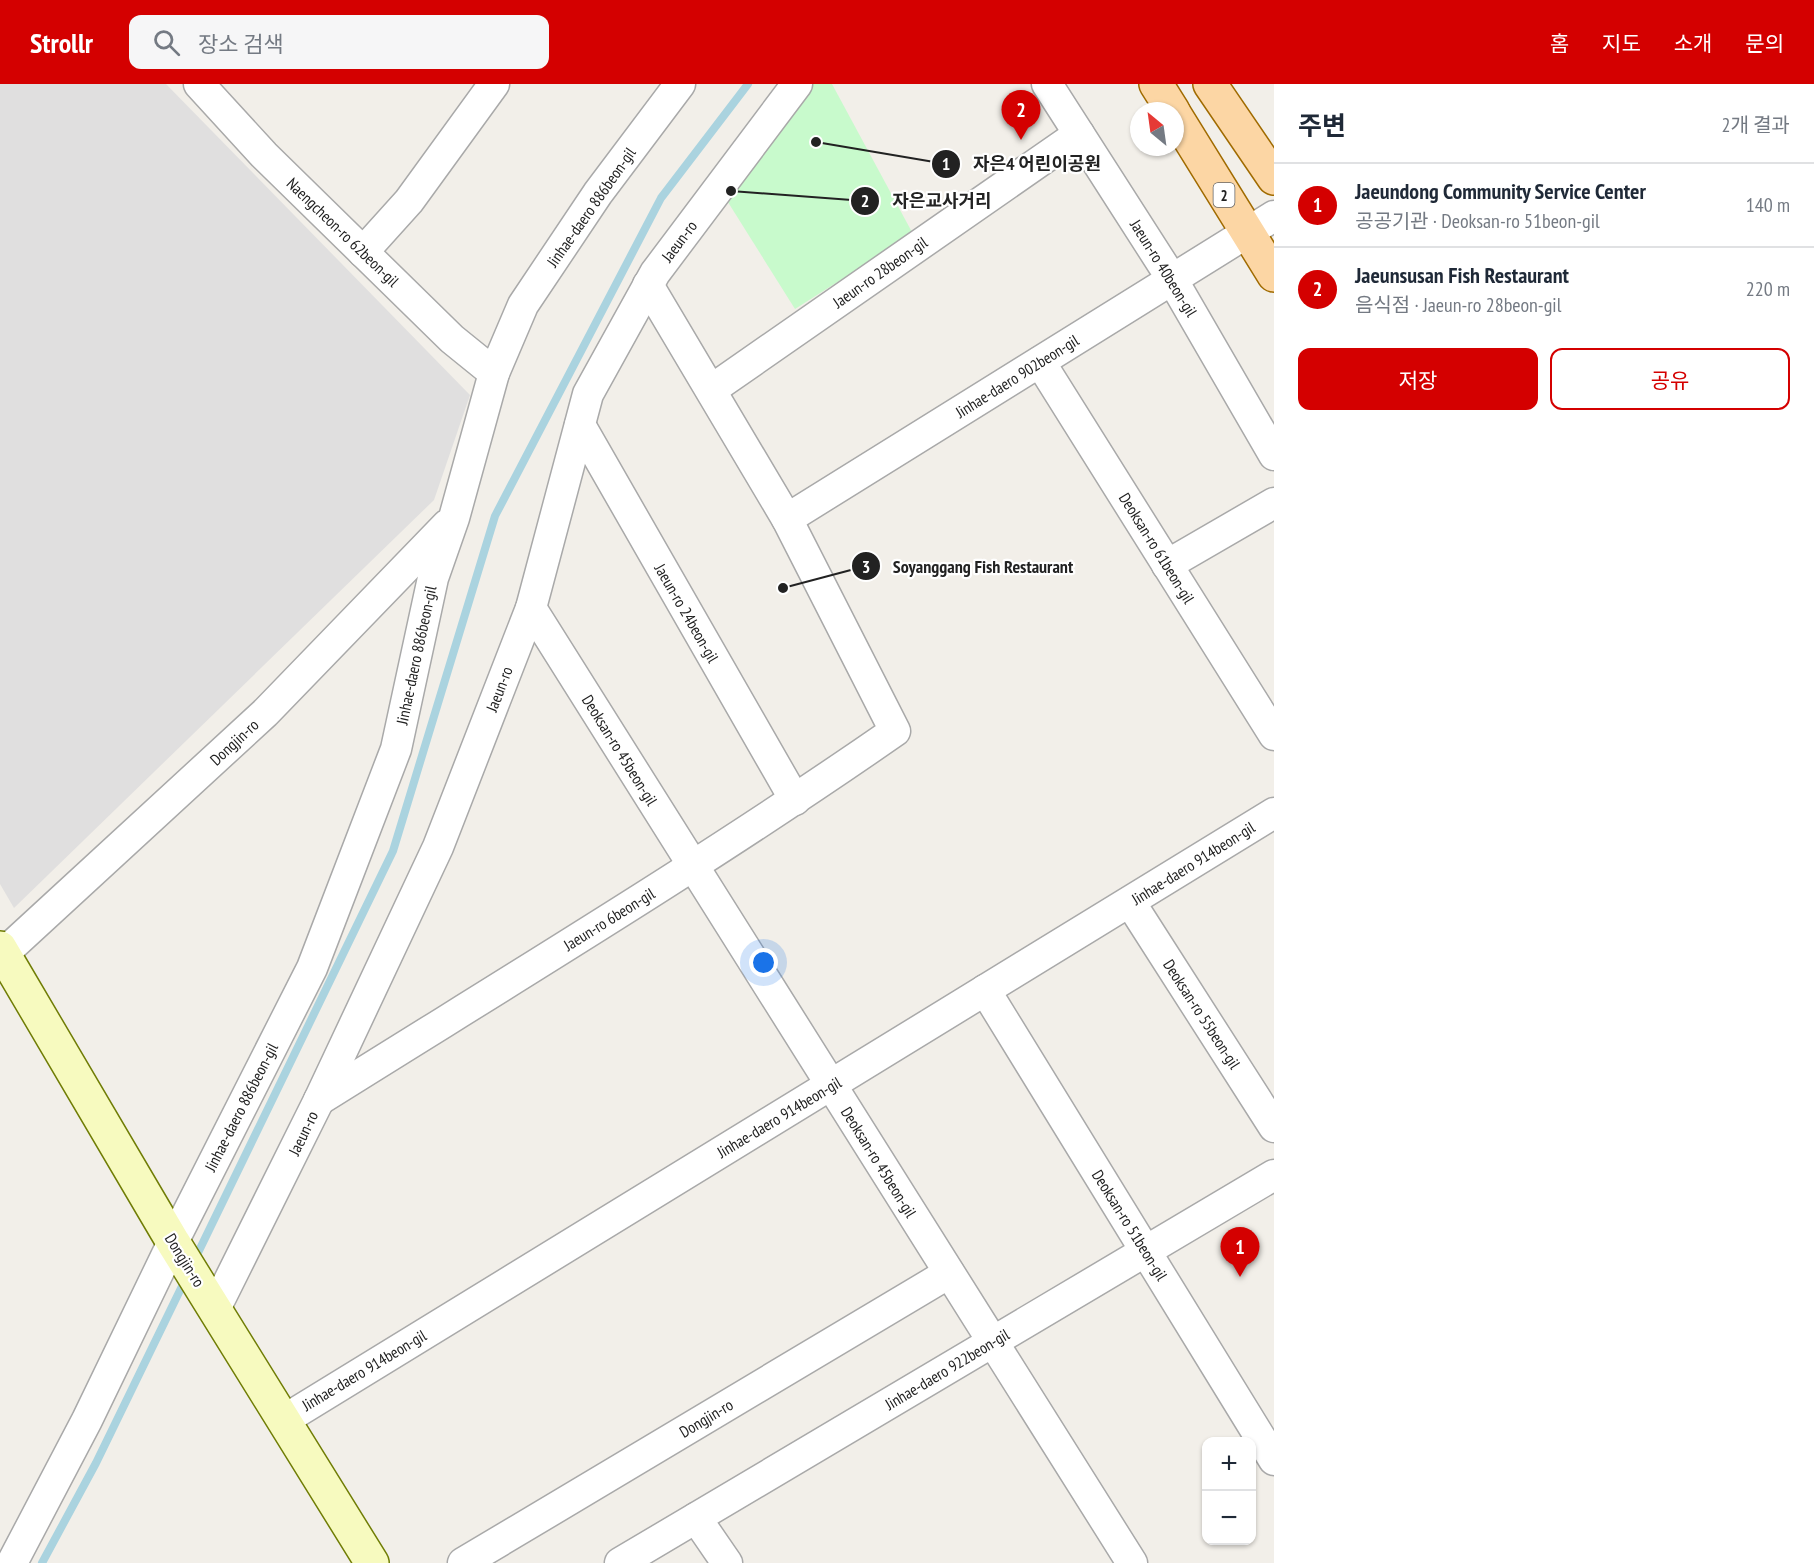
<!DOCTYPE html>
<html lang="ko">
<meta charset="utf-8">
<style>
body{margin:0;font-family:"PT Sans Narrow","Noto Sans KR",sans-serif;background:#f6f6f7;color:#1f2937}
.controls{position:absolute;right:18px;bottom:18px;display:grid;overflow:hidden;border-radius:12px;box-shadow:0 2px 4px #0004}
.controls button{width:54px;height:54px;display:grid;place-items:center;padding:0;border:0;border-bottom:2px solid #e0e1e3;background:#fff;color:#1f2937;font:30px sans-serif}
.compass{position:absolute;left:1130px;top:18px;width:54px;height:54px;border-radius:50%;background:#fff;box-shadow:0 2px 4px #0004;rotate:331deg}
.you{position:absolute;left:764px;top:879px;width:21px;height:21px;margin:-15px;border:4px solid #fff;border-radius:50%;background:#1a73e8;box-shadow:0 0 0 9px #1a73e833}
.badge{display:grid;place-items:center;width:39px;height:39px;border-radius:50%;background:#d40000;color:#fff;font-size:20px;font-weight:700}
.pin{position:absolute;translate:-50% -50px;filter:drop-shadow(0 2px 3px #0008)}
.pin::after{content:'';position:absolute;top:32px;width:21px;height:18px;background:inherit;clip-path:polygon(0 0,100% 0,50% 100%)}
.list{margin:0;padding:0;list-style:none}
h2{display:flex;justify-content:space-between;align-items:center;height:78px;margin:0;padding:0 24px;font-size:26px}
h2 small{font-size:20px;font-weight:400;color:#747a83}
.list li{display:grid;grid-template-columns:39px 1fr auto;gap:18px;align-items:center;box-sizing:border-box;height:84px;padding:0 24px;border-top:2px solid #e0e1e3}
.list b{display:block;font-size:22px;white-space:nowrap}
.list p{margin:0;font-size:20px;white-space:nowrap;color:#747a83}
.list em{font-size:20px;font-style:normal;color:#747a83}
.actions{display:flex;gap:12px;padding:18px 24px}
.actions a{flex:1;padding:14px 0;border:2px solid #d40000;border-radius:12px;text-align:center;font-size:21px;color:#d40000}
.actions .main{background:#d40000;color:#fff}
.icon{flex:none;width:33px;height:33px;fill:none;stroke:currentColor;stroke-width:2;stroke-linecap:round;stroke-linejoin:round}
.map{position:relative;flex:none;width:1274px;height:1479px;overflow:hidden}
header{display:flex;align-items:center;gap:36px;box-sizing:border-box;height:84px;padding:0 30px;background:#d40000;color:#fff}
header strong{font-size:28px}
nav{display:flex;gap:33px;margin-inline-start:auto;font-size:21px}
.search{width:420px;height:54px;background:#f6f6f7;display:flex;align-items:center;gap:15px;box-sizing:border-box;padding:0 21px;border-radius:12px;color:#747a83;font-size:22px}
main{display:flex}
aside{flex:1;background:#fff}
.map>svg:first-child{display:block}
</style>
<header>
<strong>Strollr</strong>
<div class="search"><svg class="icon" aria-label="search" viewBox="0 0 24 24"><circle cx="10" cy="10" r="6"/><path d="M15 15l6 6"/></svg>장소 검색</div>
<nav><a>홈</a><a>지도</a><a>소개</a><a>문의</a></nav>
</header>
<main>
<div class="map">
<svg width="1274" height="1479" viewBox="0 0 1274 1479">
<rect width="100%" height="100%" fill="#f2efe9"/>
<path fill="#e0dfdf" d="M0 0H166L470 311 434 416 14 824 0 800Z"/>
<path fill="#c8facc" d="M813 0H832L913 150 795 225 726 115Z"/>
<g fill="none" stroke-linecap="round" stroke-linejoin="round">
<g stroke="#aad3df" stroke-width="8">
<path d="M194 1177 393 767 495 432 661 114 748 0"/>
<path d="M42 1479 96 1379 186 1194"/>
</g>
<defs>
<g id="street">
<path d="M199 0 264 71 452 255 494 289"/>
<path d="M1047 0 1172 195 1274 371"/>
<path d="M363 168 409 117 494 0"/>
<path d="M1040 278 1274 651"/>
<path d="M711 306 1079 50"/>
<path d="M580 341 795 716"/>
<path d="M787 435 1274 132"/>
<path d="M1167 481 1274 419"/>
<path d="M531 524 1132 1479"/>
<path d="M1130 818 1274 1043"/>
<path d="M3 870 265 629 447 441"/>
<path d="M985 906 1274 1376"/>
<path d="M319 1016C512 895 708 777 895 647L787 435 648 201"/>
<path d="M215 1225 319 1016 438 763 531 524 588 310 655 189 797 0"/>
<path d="M284 1336 1274 729"/>
<path d="M696 1434 727 1479"/>
<path d="M12 1479 87 1336 173 1158 312 884 396 665 433 494 454 434 494 289 523 221 598 109 680 0"/>
<path d="M463 1479 949 1189"/>
<path d="M620 1479 1274 1091"/>
</g>
<path id="secondary" d="M0 864 173 1158 372 1479"/>
<g id="primary">
<path d="M1156 0 1173 27"/>
<path d="M1210 0 1274 94"/>
<path d="M1175 31 1274 191"/>
</g>
</defs>
<use href="#street" stroke="#a9a9a9" stroke-width="33"/>
<use href="#secondary" stroke="#707d05" stroke-width="36"/>
<use href="#primary" stroke="#a06b00" stroke-width="36"/>
<use href="#street" stroke="#fff" stroke-width="30"/>
<use href="#secondary" stroke="#f7fabf" stroke-width="33"/>
<use href="#primary" stroke="#fcd6a4" stroke-width="33"/>
</g>
<g text-anchor="middle" dominant-baseline="central" stroke-width="4.5" stroke-linejoin="round" paint-order="stroke">
<rect fill="#fff" stroke="#646464" stroke-width="1.5" x="1213.5" y="99" width="21" height="24" rx="4.5"/>
<g font-size="15" font-weight="bold" fill="#222">
<text x="1224" y="111">2</text>
</g>
<g font-size="16" fill="#222" stroke="#fff">
<text transform="translate(591 123) rotate(-55)">Jinhae-daero 886beon-gil</text>
<text transform="translate(343 148) rotate(44)">Naengcheon-ro 62beon-gil</text>
<text transform="translate(679 157) rotate(-53)">Jaeun-ro</text>
<text transform="translate(1164 184) rotate(58)">Jaeun-ro 40beon-gil</text>
<text transform="translate(880 188) rotate(-35)">Jaeun-ro 28beon-gil</text>
<text transform="translate(1017 292) rotate(-32)">Jinhae-daero 902beon-gil</text>
<text transform="translate(1157 464) rotate(58)">Deoksan-ro 61beon-gil</text>
<text transform="translate(687 529) rotate(60)">Jaeun-ro 24beon-gil</text>
<text transform="translate(416 571) rotate(-78)">Jinhae-daero 886beon-gil</text>
<text transform="translate(499 605) rotate(-69)">Jaeun-ro</text>
<text transform="translate(234 658) rotate(-43)">Dongjin-ro</text>
<text transform="translate(620 666) rotate(58)">Deoksan-ro 45beon-gil</text>
<text transform="translate(1193 779) rotate(-32)">Jinhae-daero 914beon-gil</text>
<text transform="translate(609 835) rotate(-32)">Jaeun-ro 6beon-gil</text>
<text transform="translate(1202 930) rotate(57)">Deoksan-ro 55beon-gil</text>
<text transform="translate(241 1023) rotate(-63)">Jinhae-daero 886beon-gil</text>
<text transform="translate(779 1033) rotate(-31)">Jinhae-daero 914beon-gil</text>
<text transform="translate(303 1049) rotate(-64)">Jaeun-ro</text>
<text transform="translate(879 1078) rotate(58)">Deoksan-ro 45beon-gil</text>
<text transform="translate(1130 1141) rotate(58)">Deoksan-ro 51beon-gil</text>
<text transform="translate(185 1176) rotate(58)">Dongjin-ro</text>
<text transform="translate(947 1285) rotate(-31)">Jinhae-daero 922beon-gil</text>
<text transform="translate(364 1286) rotate(-31)">Jinhae-daero 914beon-gil</text>
<text transform="translate(706 1334) rotate(-31)">Dongjin-ro</text>
</g>
</g>
<path fill="none" stroke="#222" stroke-width="2" d="M816 58L946 80M731 107L865 117M783 504L866 482"/>
<g fill="#222" stroke="#fff" stroke-width="2">
<circle cx="816" cy="58" r="6"/>
<circle cx="731" cy="107" r="6"/>
<circle cx="783" cy="504" r="6"/>
<circle cx="946" cy="80" r="15"/>
<circle cx="865" cy="117" r="15"/>
<circle cx="866" cy="482" r="15"/>
</g>
<g font-size="18" text-anchor="middle" font-weight="bold" fill="#fff">
<text x="946" y="86">1</text>
<text x="865" y="123">2</text>
<text x="866" y="489">3</text>
</g>
<g font-size="18" text-anchor="middle" font-weight="bold" fill="#222" stroke="#fff" stroke-width="4.5" stroke-linejoin="round" paint-order="stroke">
<text x="1037" y="86">자은4 어린이공원</text>
<text x="942" y="123">자은교사거리</text>
<text x="983" y="489">Soyanggang Fish Restaurant</text>
</g>
</svg>
<div class="controls">
<button>+</button>
<button>−</button>
</div>
<svg class="compass" viewBox="-18 -18 36 36"><path d="M0-13l5 13h-10z" fill="#e53935"/><path d="M0 13l5-13h-10z" fill="#747a83"/></svg>
<div class="you"></div>
<div class="pin badge" style="left:1240px;top:1193px">1</div>
<div class="pin badge" style="left:1021px;top:56px">2</div>
</div>
<aside>
<h2>주변<small>2개 결과</small></h2>
<ul class="list">
<li><span class="badge">1</span><div><b>Jaeundong Community Service Center</b><p>공공기관 · Deoksan-ro 51beon-gil</p></div><em>140 m</em></li>
<li><span class="badge">2</span><div><b>Jaeunsusan Fish Restaurant</b><p>음식점 · Jaeun-ro 28beon-gil</p></div><em>220 m</em></li>
</ul>
<div class="actions"><a class="main">저장</a><a>공유</a></div>
</aside>
</main>
